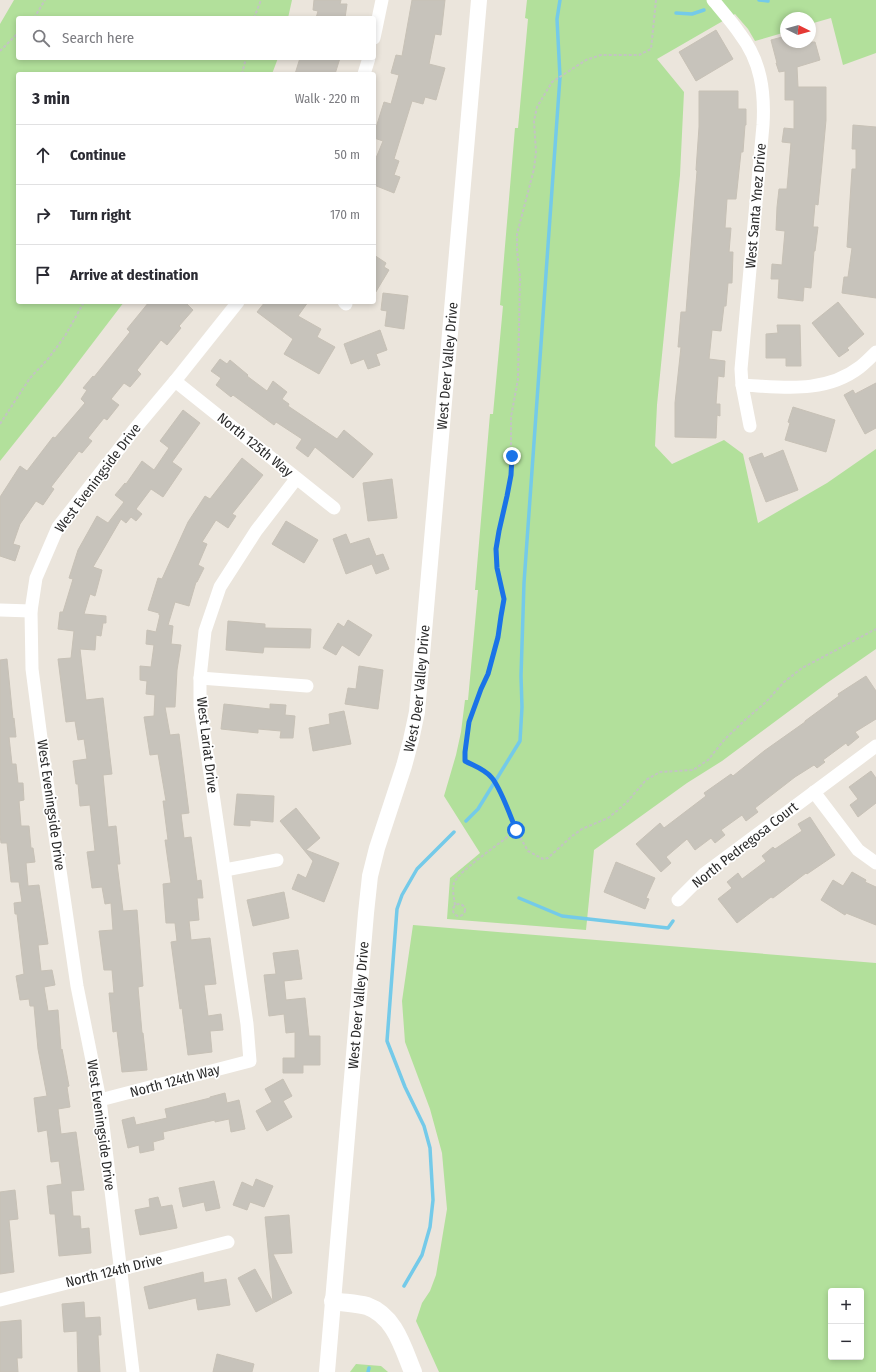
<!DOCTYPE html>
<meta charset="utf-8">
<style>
body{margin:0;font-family:"Fira Sans Condensed",sans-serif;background:#f7f7f7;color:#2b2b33}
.controls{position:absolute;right:12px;bottom:12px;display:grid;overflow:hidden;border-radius:4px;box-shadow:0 2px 6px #0003}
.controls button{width:36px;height:36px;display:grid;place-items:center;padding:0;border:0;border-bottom:1px solid #e1e1e2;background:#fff;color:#2b2b33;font:20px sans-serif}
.compass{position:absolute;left:780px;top:12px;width:36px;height:36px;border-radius:50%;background:#fff;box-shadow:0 2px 6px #0003;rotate:95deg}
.stop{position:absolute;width:12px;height:12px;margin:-9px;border:3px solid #1a73e8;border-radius:50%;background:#fff}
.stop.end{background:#1a73e8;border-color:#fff;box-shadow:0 1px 4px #0008}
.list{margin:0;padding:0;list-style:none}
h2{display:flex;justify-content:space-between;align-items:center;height:52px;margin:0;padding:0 16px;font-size:17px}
h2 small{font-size:13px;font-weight:400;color:#7c7c81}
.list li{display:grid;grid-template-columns:26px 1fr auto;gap:12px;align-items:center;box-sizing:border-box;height:60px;padding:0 16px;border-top:1px solid #e1e1e2}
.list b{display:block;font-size:15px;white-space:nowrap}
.list em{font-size:13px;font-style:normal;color:#7c7c81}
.icon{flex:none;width:22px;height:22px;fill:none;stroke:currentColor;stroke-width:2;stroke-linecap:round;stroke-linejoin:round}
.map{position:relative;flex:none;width:876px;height:1372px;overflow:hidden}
.search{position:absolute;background:#fff;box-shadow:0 2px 6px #0003;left:16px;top:16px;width:360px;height:44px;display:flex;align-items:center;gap:10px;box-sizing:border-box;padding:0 14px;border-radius:4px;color:#7c7c81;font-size:15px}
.panel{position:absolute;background:#fff;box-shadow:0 2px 6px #0003;left:16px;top:72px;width:360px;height:232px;border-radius:4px}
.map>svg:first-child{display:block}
</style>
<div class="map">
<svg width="876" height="1372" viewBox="0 0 876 1372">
<rect width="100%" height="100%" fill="#ebe5dc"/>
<g fill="#b2e09b" fill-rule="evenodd">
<path d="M14 0H292L288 18H18V58H278L272 74H18V302H124L60 386 0 461V24Z"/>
<path d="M527 0H876V53L843 65 831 18 810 24V18H786V32L755 41 748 29 735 14 657 59 684 92 680 175 657 405 655 446 672 464 724 440 743 454 758 523 827 483 876 449V649L827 683 722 761 687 783 594 850 586 930 447 919 450 878 480 853 444 796 456 755 461 732 465 700H468L478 590H475L490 414H493L503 306 500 305 515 128H518L528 19 525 18Z"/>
<path d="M413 925 876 963V1372H439L416 1321 422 1303 430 1291 436 1275 447 1209 442 1153 430 1109 405 1042 402 1001ZM831 1291H861V1357H831Z"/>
<path d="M356 1364 381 1366 388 1372H350Z"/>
</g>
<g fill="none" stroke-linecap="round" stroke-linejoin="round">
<g stroke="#74cae9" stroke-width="3.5">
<path d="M759 0 768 1"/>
<path d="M676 13 692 14 704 10"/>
<path d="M466 821 478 809 520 741 522 707 521 676 524 583 560 77 557 19 560 0"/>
<path d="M519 898 562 916 668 928 673 921"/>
<path d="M404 1286 422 1255 430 1227 433 1200 430 1148 424 1126 405 1087 387 1041 397 909 402 895 417 869 454 832"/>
<path d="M368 1372 369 1368"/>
</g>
</g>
<g fill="#c7c3bb" stroke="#c7c1b6">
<path d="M314 0H341L340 4H347L345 18H316L318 11 313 10Z"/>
<path d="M412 0H445L441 35 435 34 429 64 445 68 436 100 425 97 423 104 412 101 394 159 399 161 394 175 400 177 394 193 374 185V163L383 141 374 138V134L384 102 391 104 399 75 391 73 396 55 402 56Z"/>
<path d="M716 30 733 59 696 81 679 52Z"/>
<path d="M786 36V42H815L820 60 797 67 798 87H826V120L822 164 818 205 815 204 813 227H818L815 251H814L811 288 804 287 803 301 778 298 779 279H771L772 264 782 265 785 231 776 230 777 207 779 189H787L791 143 782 142 784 128 794 129V100H785V71L779 72 776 63H777L771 40Z"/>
<path d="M300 58H340L335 74H295Z"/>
<path d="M699 91H738V109H746V125H745L743 152H741L736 199H727L725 228H731L729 252H733L732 283H728L726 306H724L721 331 712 330 709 359 725 361 724 377 718 376 716 404H720V416L717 415 716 438 675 437V403L681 347H678L681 312H686L697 171 696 170 699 127Z"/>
<path d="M853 125 876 127V298L842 293 844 277H848L852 248 847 247 852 169H856V149H852Z"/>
<path d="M374 255 386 263 384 267 389 270 374 295Z"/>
<path d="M383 293 408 296 404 329 385 326 387 311 381 310Z"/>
<path d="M149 302H185L193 310 179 326 181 328 167 345 161 340 137 370 141 374 130 387 124 383 111 399 119 405 107 420 104 418 88 438 92 441 82 453 79 451 51 487 54 489 43 505 36 501 20 524 13 544 20 546 15 561 0 556V497L20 466 27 471 53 437 55 438 85 403 81 399 87 390 83 388 93 376 94 377 130 332 127 329Z"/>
<path d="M265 302H308L298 316 321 329 317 337 335 347 319 374 284 354 293 339 257 312Z"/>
<path d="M838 302 864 334 847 348 849 350 839 357 812 323Z"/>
<path d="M777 325H800L801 366H786V358H766V334L778 333Z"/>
<path d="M380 330 387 350 376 354 380 365 368 369 364 359 351 364 344 344Z"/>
<path d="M220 359 227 364 230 360 248 375 247 376 267 391 273 381 287 392 282 399 289 404 288 406 337 439 344 430 373 454 353 478 315 447 308 457 296 448 302 439 276 422 274 425 233 395 231 397 216 385 221 378 211 371Z"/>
<path d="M876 383V428L865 434 844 395 853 390 855 394Z"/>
<path d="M793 407 835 420 826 452 785 440 790 423 788 422Z"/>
<path d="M183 410 200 423 172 462 182 469 163 497 151 489 136 509 142 514 136 521 131 517 126 523 121 519 93 567 102 570 95 596 90 594 84 614 106 616V623H103L101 636 96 635 95 650 80 649 86 700 103 698 112 774 103 775 108 827 116 826 120 864H117L123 911 137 910 143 986 138 987 142 1033H143L147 1070 122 1072 117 1031 113 1032 109 993H114L112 970H104L99 931 113 930 111 903 105 904 102 887 92 888 87 852 95 851 90 805 80 806 78 784H76L73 761 87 759 84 739 78 740 75 721 66 722 58 659 71 658 74 631 58 629 60 612H63L73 579 69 578 78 550 97 516 108 523 124 502 115 495 125 483 126 484 142 461 154 470 169 448 160 441Z"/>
<path d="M783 450 798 490 766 502 749 458 762 453 764 458Z"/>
<path d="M242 458 263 475 232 514 236 516 228 528 216 520 202 542 207 544 198 565 204 568 197 582H196L189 606 175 602 168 625 173 626 171 644 181 645 177 670 175 707H165L170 735 179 734 189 813 181 814 184 838 191 837 197 881 201 880 203 898H197L199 920 189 921 191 940 210 938 216 984 204 985 208 1016 221 1014 223 1030 210 1031 212 1052 188 1055 182 1008 180 1009 171 942 177 941 175 923H166L163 884 171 883 165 840H168L163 801H166L158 754 150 755 144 717 154 716 155 695 146 694 147 681 140 680V666L151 667 154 645 146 644 147 630 156 632 160 615H159V613L148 610 158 578 162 579 188 522 205 496 210 499Z"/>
<path d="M392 479 397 518 368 521 363 483Z"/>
<path d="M286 521 318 540 304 563 272 544Z"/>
<path d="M346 534 350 544 369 538 376 556 383 554 389 569 376 574 372 564 346 574 333 539Z"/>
<path d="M348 620 372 635 359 656 342 645 336 655 323 648 338 623 344 627Z"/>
<path d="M228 621 265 624V628L311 629 310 648 264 647 263 653 226 650Z"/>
<path d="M7 659 13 719 14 718 16 737H9L12 764H16L18 783H23L24 800 19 801 21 826H29L31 848H33L35 862 26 863 28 886 39 885 48 944 38 945 41 971 52 970 55 985 44 987 48 1011 58 1010 61 1050 62 1049 69 1086 67 1087 70 1107 58 1109 61 1134 76 1132 84 1190 71 1191 73 1216H80L81 1229 89 1228 91 1253 59 1256 55 1214H50L47 1186 62 1184 59 1161 51 1162 47 1130 38 1132 34 1098 47 1096 38 1049 34 1006H30L29 999 20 1000 16 976 24 974 17 914H15L14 903 22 902 19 882H11L7 843H1L0 835V660Z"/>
<path d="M359 666 383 670 378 709 345 704 348 688 356 689Z"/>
<path d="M866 676 876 691V719L855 732 859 737 848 746 846 743 823 760 825 762 817 768 814 765 795 777 755 808 758 812 746 821 742 815 721 830 725 835 715 843 711 838 695 850 687 839 666 857 671 863 661 872 636 844 660 823 664 828 706 796 704 793 731 774 733 776 764 751 805 722V721L839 696 838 694Z"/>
<path d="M224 704 270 709V704L286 705 285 715 295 716 293 738H280L281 731 258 729V733L221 729Z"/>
<path d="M344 711 351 744 313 751 309 728 330 724 329 714Z"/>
<path d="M871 771 876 778V803L858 817 850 805 858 799 849 787Z"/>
<path d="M237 794 274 796 273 822 250 820V826L234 825Z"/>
<path d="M296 808 320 838 306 850 339 863 324 902 292 889 298 874 306 878 313 861 280 821Z"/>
<path d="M810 817 835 855 807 874 806 873 773 898 771 897 737 923 718 899 732 888 727 882 738 873 742 879 766 861 762 856 773 847 775 849 802 831 798 824Z"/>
<path d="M616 862 655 878 646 898 649 899 645 909 604 892Z"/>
<path d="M852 872 866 880 865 882 876 887V925L846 913 845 915 821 900 833 880 843 886Z"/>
<path d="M284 892 289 918 253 926 247 900Z"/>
<path d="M298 950 302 979 284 981 286 1000 305 998 309 1036H320V1065H303V1073H283V1058H295V1032L286 1033 284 1014 269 1016 264 975 276 974 273 953Z"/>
<path d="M283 1079 292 1096 283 1101 292 1117 267 1131 256 1111 272 1102 265 1089Z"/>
<path d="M225 1093 227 1103 239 1100 245 1129 231 1132 229 1119 215 1122V1120L163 1132 164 1139 153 1142 154 1150 140 1153 139 1145 128 1148 122 1120 134 1117 136 1125 167 1118 165 1109 210 1098V1097Z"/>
<path d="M256 1179 273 1186 264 1207 250 1202 247 1210 233 1205 242 1182 253 1187Z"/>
<path d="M214 1181 220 1208 206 1211 204 1202 183 1207 179 1188Z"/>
<path d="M15 1190 18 1219 9 1220 14 1272 0 1274V1192Z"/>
<path d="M158 1197 161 1207 172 1205 177 1228 140 1235 135 1210 150 1207 149 1199Z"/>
<path d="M289 1215 292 1253 273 1254 292 1293 256 1312 238 1278 255 1269 273 1302 265 1217Z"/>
<path d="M203 1272 204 1283 226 1279 230 1305 198 1310 196 1298 149 1309 144 1287Z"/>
<path d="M84 1302 85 1318 100 1317 101 1335H98L100 1372H78L77 1331 64 1332 62 1304Z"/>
<path d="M21 1320 22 1358H17L18 1372H0V1322Z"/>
<path d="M217 1354 254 1364 252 1372H213Z"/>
</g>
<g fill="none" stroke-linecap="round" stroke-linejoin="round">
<g stroke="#c3c3c3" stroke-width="2" stroke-dasharray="3 2" stroke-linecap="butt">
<path d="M656 0 651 49 639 55H601L586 60 552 82 537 107 534 121 536 152 534 169 517 234V251L520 277 518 379 511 417V475L507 496 499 531 496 549 497 568 504 599 498 637 493 655 488 674 481 689 469 722 465 752V761L480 768 491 777 502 796 516 830 528 851 543 859 548 858 572 836 582 829 608 818 618 810 627 802 646 780 660 772 693 770 708 760 725 739 745 720 766 702 784 682 802 668 876 629"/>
<path d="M34 18 45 0"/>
<path d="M254 18 261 0"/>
<path d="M0 51 18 33"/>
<path d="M242 74 246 58"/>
<path d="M0 424 30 378 48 359 65 336 84 302"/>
<circle cx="459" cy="910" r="6"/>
<path d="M455 905C454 898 452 890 454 883 458 871 504 841 516 830"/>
</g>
<g stroke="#fff" stroke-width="13">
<path d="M713 0C722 11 732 22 740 34 761 61 765 92 763 125L741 369 742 385 750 426"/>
<path d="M374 38 382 0"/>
<path d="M364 74 369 58"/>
<path d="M344 302 346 304"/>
<path d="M175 381 334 508"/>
<path d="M742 385C783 387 825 394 860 367 866 362 871 357 876 352"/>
<path d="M0 610 31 611"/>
<path d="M200 678 307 686"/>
<path d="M814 792 858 850 876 863"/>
<path d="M225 870 277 860"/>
<path d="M678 900 704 874 876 746"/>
<path d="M100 1100 250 1061 247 1024 200 706V678L205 631 220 587 256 531 296 479"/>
<path d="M0 1300 228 1242"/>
<path d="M133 1372 100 1100 77 986 44 761 32 669 31 611 36 578 58 527 133 431 175 381 238 302"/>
</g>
<path stroke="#fff" stroke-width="16" id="s1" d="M327 1372 366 913 370 876 377 848 404 766 411 740 417 712 479 0"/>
<path stroke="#fff" stroke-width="18" d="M333 1301C344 1303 356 1303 367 1306 395 1316 403 1348 413 1372"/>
</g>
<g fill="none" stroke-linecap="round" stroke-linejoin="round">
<path stroke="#1a73e8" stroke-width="5" d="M512 456 511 475 507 496 499 531 496 549 497 568 504 599 501 616 498 637 488 674 481 689 469 722 465 752V761C474 766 485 769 492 778 501 789 510 815 516 830"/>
</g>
<g text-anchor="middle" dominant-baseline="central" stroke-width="3.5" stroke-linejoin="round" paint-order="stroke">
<g font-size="14" fill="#2a2a2a" stroke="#fff">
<text transform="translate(756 206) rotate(-85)">West Santa Ynez Drive</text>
<text stroke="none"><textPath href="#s1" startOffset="1016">West Deer Valley Drive</textPath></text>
<text transform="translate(255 445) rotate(39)">North 125th Way</text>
<text transform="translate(98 478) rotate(-53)">West Eveningside Drive</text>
<text stroke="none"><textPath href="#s1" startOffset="692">West Deer Valley Drive</textPath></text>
<text transform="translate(207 745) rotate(83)">West Lariat Drive</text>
<text transform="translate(51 805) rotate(82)">West Eveningside Drive</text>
<text transform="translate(745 845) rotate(-38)">North Pedregosa Court</text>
<text stroke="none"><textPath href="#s1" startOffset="368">West Deer Valley Drive</textPath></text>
<text transform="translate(175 1081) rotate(-15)">North 124th Way</text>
<text transform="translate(101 1125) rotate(82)">West Eveningside Drive</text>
<text transform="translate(114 1271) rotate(-14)">North 124th Drive</text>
</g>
</g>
</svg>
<div class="controls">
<button>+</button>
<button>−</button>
</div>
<svg class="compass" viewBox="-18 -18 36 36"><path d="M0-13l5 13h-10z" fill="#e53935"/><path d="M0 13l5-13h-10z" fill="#7c7c81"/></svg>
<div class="stop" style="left:516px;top:830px"></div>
<div class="stop end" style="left:512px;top:456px"></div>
<div class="search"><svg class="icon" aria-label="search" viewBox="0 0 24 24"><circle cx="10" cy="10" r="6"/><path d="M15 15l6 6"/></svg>Search here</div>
<section class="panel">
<h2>3 min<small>Walk · 220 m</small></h2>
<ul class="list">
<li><svg class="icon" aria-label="ahead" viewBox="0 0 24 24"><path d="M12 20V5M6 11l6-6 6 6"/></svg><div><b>Continue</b></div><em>50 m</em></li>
<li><svg class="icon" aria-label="right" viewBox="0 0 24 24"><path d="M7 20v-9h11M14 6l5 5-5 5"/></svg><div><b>Turn right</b></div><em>170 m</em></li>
<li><svg class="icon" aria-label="arrive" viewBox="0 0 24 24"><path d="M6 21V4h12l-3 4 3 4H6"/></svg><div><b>Arrive at destination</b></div></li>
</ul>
</section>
</div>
